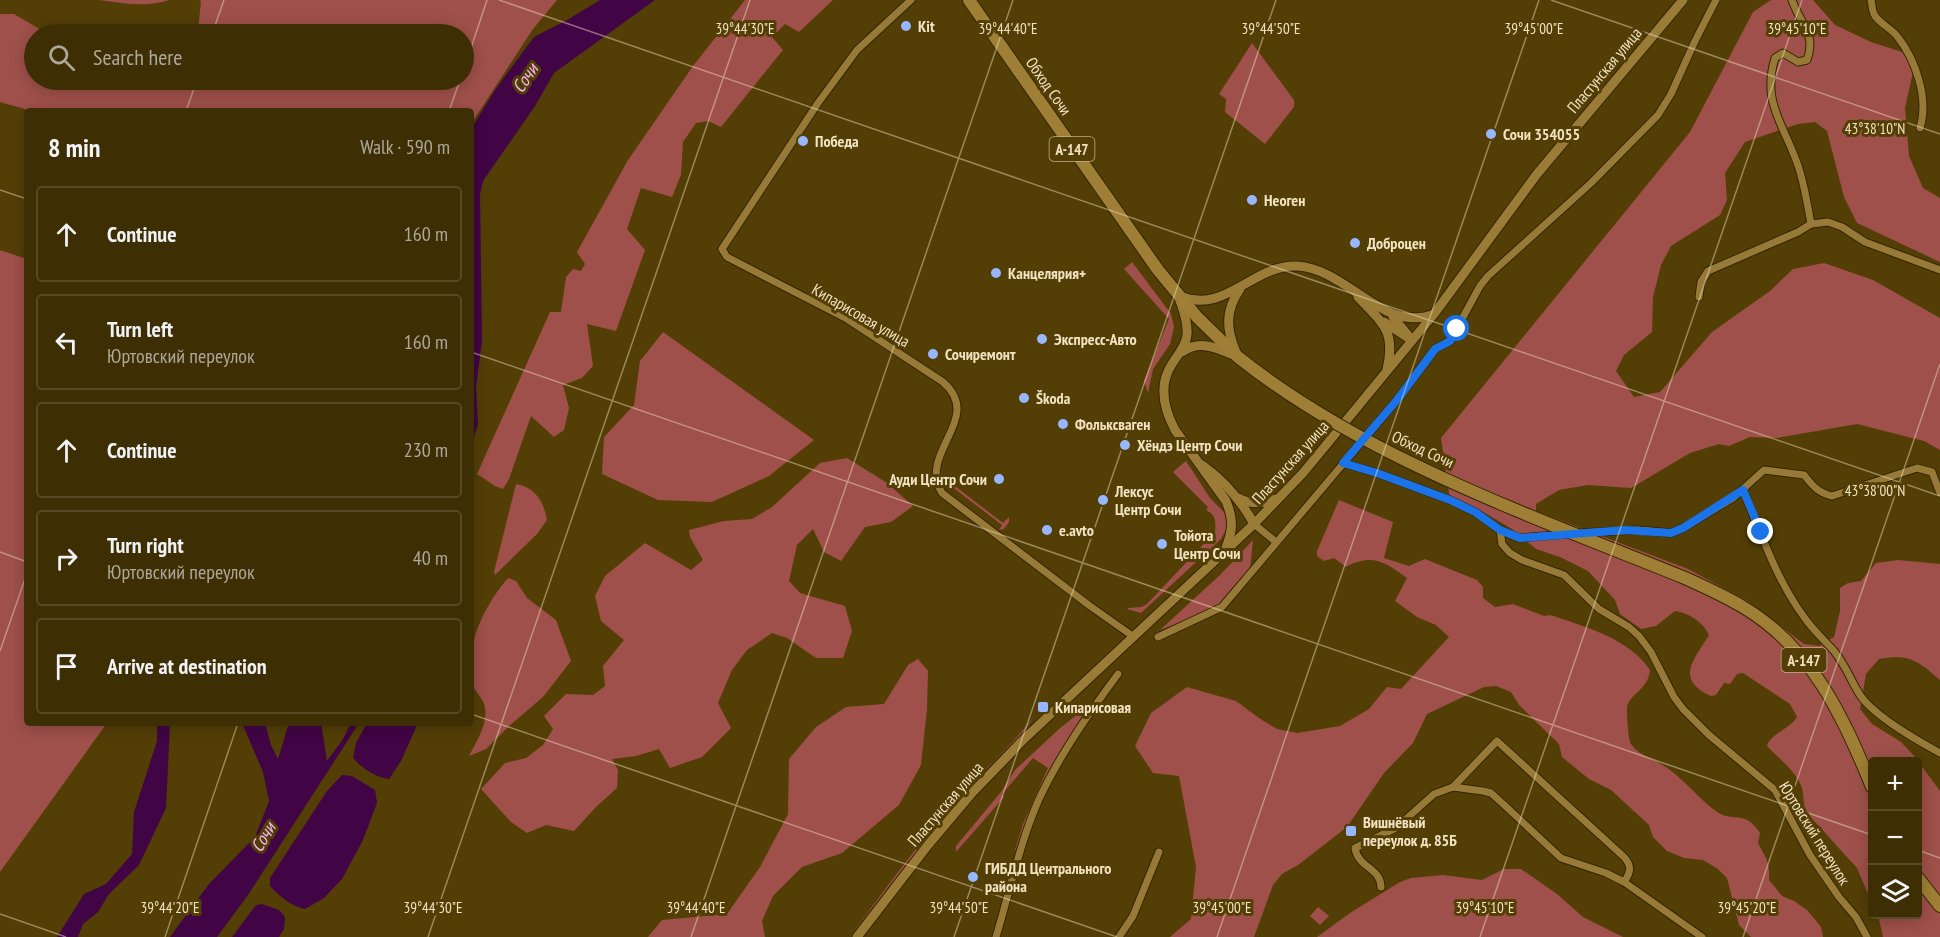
<!DOCTYPE html>
<meta charset="utf-8">
<style>
body{margin:0;font-family:"PT Sans Narrow",sans-serif;background:#45360e;color:#f1f3f6}
.controls{position:absolute;right:18px;bottom:18px;display:grid;overflow:hidden;border-radius:6px;box-shadow:0 3px 15px #0003}
.controls button{width:54px;height:54px;display:grid;place-items:center;padding:0;border:0;border-bottom:2px solid #574a26;background:#3e2e04;color:#f1f3f6;font:30px sans-serif}
.stop{position:absolute;width:18px;height:18px;margin:-14px;border:4px solid #1a73e8;border-radius:50%;background:#fff}
.stop.end{background:#1a73e8;border-color:#fff;box-shadow:0 2px 6px #0008}
.list{margin:0;padding:0;list-style:none}
h2{display:flex;justify-content:space-between;align-items:center;height:78px;margin:0;padding:0 24px;font-size:26px}
h2 small{font-size:20px;font-weight:400;color:#ada89a}
.list li{display:grid;grid-template-columns:39px 1fr auto;gap:18px;align-items:center;box-sizing:border-box;height:96px;margin:0 12px 12px;padding:0 12px;border:2px solid #574a26;border-radius:6px}
.list b{display:block;font-size:22px;white-space:nowrap}
.list p{margin:0;font-size:20px;white-space:nowrap;color:#ada89a}
.list em{font-size:20px;font-style:normal;color:#ada89a}
.icon{flex:none;width:33px;height:33px;fill:none;stroke:currentColor;stroke-width:2;stroke-linecap:round;stroke-linejoin:round}
.map{position:relative;flex:none;width:1940px;height:937px;overflow:hidden}
.search{position:absolute;background:#3e2e04;box-shadow:0 3px 15px #0003;left:24px;top:24px;width:450px;height:66px;display:flex;align-items:center;gap:15px;box-sizing:border-box;padding:0 21px;border-radius:33px;color:#ada89a;font-size:22px}
.panel{position:absolute;background:#3e2e04;box-shadow:0 3px 15px #0003;left:24px;top:108px;width:450px;height:618px;border-radius:6px}
.map>svg:first-child{display:block}
</style>
<div class="map">
<svg width="1940" height="937" viewBox="0 0 1940 937">
<rect width="100%" height="100%" fill="#533e06"/>
<g fill="#9f504a">
<path d="M99 0H169C146 8 122 3 99 0Z"/>
<path d="M199 0H557L533 29 471 124V111H32L0 102V14H14L48 34H34V80H464V34H195L198 31 201 1Z"/>
<path d="M745 0H833L799 32 785 24 772 37 783 50 721 127 708 121 696 123 683 142 681 175 672 197 641 188 627 229 645 250 616 331 587 324 593 366 582 378 563 385 569 408 564 430 554 437 531 416 509 479 503 489 495 486 477 474 550 312H561L566 277 573 269 581 271 585 264 577 252 628 160 693 66Z"/>
<path d="M1771 0H1813L1835 25 1871 42 1905 53 1913 72 1905 108 1909 156 1923 188 1940 198V262L1857 223 1844 197 1827 131 1815 122 1798 124 1745 142 1725 173 1727 200 1720 215 1671 246 1661 265 1653 297 1652 332 1624 355 1616 371 1634 397 1660 392 1712 332 1770 291 1793 269 1824 263 1873 280 1940 318V450L1924 441 1857 424 1777 438 1750 437 1729 446 1719 444 1690 453 1631 488 1588 485 1559 490 1536 504V511L1688 569 1746 600 1804 644 1819 646 1834 637 1840 611V588L1848 583 1861 581 1876 563 1898 560 1940 564V680C1917 660 1909 654 1879 659L1866 674 1860 709 1872 724 1901 742 1915 757 1940 791V937H1883L1878 915 1918 914V762H1872V903L1857 868 1806 812C1803 804 1804 796 1802 788 1797 772 1779 759 1767 746 1770 734 1790 729 1797 717L1790 704 1743 673 1737 674 1730 684 1724 683 1716 695 1711 696C1674 679 1694 660 1709 635 1703 622 1689 613 1675 611L1656 626 1641 629 1620 614 1615 600 1588 571 1560 557 1536 549 1512 529 1478 509 1450 500 1441 438 1690 132 1753 12Z"/>
<path d="M1252 43 1294 100V107L1265 144 1225 112 1226 99 1219 94Z"/>
<path d="M0 250 27 259V723H107L0 872Z"/>
<path d="M1132 262 1171 314 1174 327 1170 344 1153 369 1148 393 1144 381 1169 319 1124 269Z"/>
<path d="M663 332 814 440 769 476 712 502 658 500 602 474 604 437 634 405 640 361Z"/>
<path d="M847 458 887 483 913 506 891 522 865 527 841 561 824 552 813 529 797 545 789 581 800 593 845 606 852 631 843 658H816L787 638 772 633 747 650 732 670 718 703 731 728 702 757 670 768 659 749 636 756 612 759 618 770 617 788 596 807 574 831 546 825 527 833 511 822 481 789 505 763 526 758 543 745 553 729 544 716 566 694 593 695 605 686 603 666 624 640 601 621 595 596 605 576 645 543 691 570 703 560 690 537 689 530 724 521 752 519 772 507 820 463Z"/>
<path d="M1186 461 1210 498 1226 514 1227 528 1221 539 1141 613 1127 609 1128 608 1141 607 1147 604 1215 532C1216 522 1216 515 1206 510L1208 507 1173 472Z"/>
<path d="M947 480 1003 523 1009 517V522L1004 529 999 530 1002 525 947 483Z"/>
<path d="M516 484C535 487 544 502 547 520L537 534 495 575 494 572Z"/>
<path d="M1339 500 1393 522 1384 558 1409 566 1425 559 1477 580 1483 587V598L1495 607 1513 604 1544 616 1550 615C1584 626 1630 639 1650 670 1648 691 1629 693 1627 708 1627 715 1628 739 1631 744 1638 754 1647 756 1657 762 1681 774 1696 797 1717 812 1734 823 1745 809 1760 833L1758 843C1766 858 1770 862 1769 880L1782 896 1794 901 1808 911 1821 927 1823 937H1751L1739 925 1727 878 1718 869 1703 860 1684 858 1667 851 1653 837 1649 825 1611 790 1589 779 1562 757 1559 744 1519 705 1511 692 1496 686 1484 687 1427 714 1413 743 1384 773 1347 827 1298 865 1282 874 1273 885 1254 937H1170L1191 919 1196 867 1179 776 1153 773 1135 746 1151 713 1187 687 1236 701 1259 718 1277 729 1297 733 1340 726 1369 709 1387 687 1401 689 1449 637 1436 625 1417 617 1395 601 1407 578C1385 562 1372 553 1346 567L1334 558 1324 561 1317 556V551Z"/>
<path d="M1253 540 1250 570 1225 601 1209 612 1160 630 1220 575Z"/>
<path d="M508 578 516 581 527 598 556 620 571 661 543 697 509 726 486 749 469 756C476 742 490 721 484 704 481 696 472 688 471 680 466 642 485 605 508 578Z"/>
<path d="M918 659 928 671 927 709 921 765 899 805 842 853 802 867 773 896 762 921 765 937H648L662 920 727 914 760 867 788 814 789 759 816 727 846 707 884 704 908 665Z"/>
<path d="M1088 706 1090 707 1061 753 1017 852 1015 850 1023 824 1048 768 1033 758 1002 794 1004 797 956 852V846L1001 792 1015 770 1059 729Z"/>
<path d="M1035 715 1023 733 995 760 947 813 849 937C885 890 920 841 960 796 984 769 1013 745 1035 715Z"/>
<path d="M1504 869H1521L1557 894 1583 917 1623 937H1317L1350 913 1400 882 1411 878 1443 875 1482 880Z"/>
<path d="M1318 907 1329 916 1320 925 1310 916Z"/>
</g>
<g fill="#410445">
<path d="M600 0H655L554 73 535 106 483 181 480 194 482 341 476 387 478 424 471 446V228L473 203 471 202V129L495 90 534 37 569 19Z"/>
<path d="M157 723H170L166 808 139 865 109 894 98 912 83 924 78 937H57L84 894 106 884 132 854 134 812 157 741Z"/>
<path d="M242 723H265L271 745 278 759 289 723H321L327 761 343 739 351 723H359L248 895 217 937H170L209 884 255 837 269 801 263 772Z"/>
<path d="M367 723H418L401 761 389 779C375 777 363 769 353 758L356 743Z"/>
<path d="M342 775 352 776 375 790 377 803 363 840 342 879 324 898 305 909C291 906 280 897 270 886V878L327 791Z"/>
<path d="M262 904 279 910 285 917 284 929 279 937H232L256 905Z"/>
</g>
<g fill="none" stroke-linecap="round" stroke-linejoin="round">
<defs>
<g id="minor">
<path d="M911 0 857 50 818 103 722 249 727 257 847 319 943 382C985 419 917 452 942 493L1090 606 1134 637"/>
<path d="M1792 0C1799 22 1817 34 1807 60L1798 62 1783 53 1775 58C1762 101 1782 122 1796 160 1804 180 1807 203 1811 224"/>
<path d="M1871 0C1872 4 1872 10 1874 14 1878 23 1891 28 1897 36 1916 60 1929 99 1920 128"/>
<path d="M1699 297 1701 282 1708 271 1798 232 1811 224 1828 222 1842 227 1865 242 1940 270"/>
<path d="M1343 463 1377 473 1450 500 1475 512 1500 530 1502 544 1510 553 1522 560 1564 575 1599 609 1629 627 1639 636 1651 652 1674 697 1683 709 1709 735 1775 790 1810 855 1839 897 1856 917 1867 937"/>
<path d="M1743 490C1761 533 1776 579 1804 617 1813 630 1824 640 1834 651 1845 664 1851 681 1860 695 1873 715 1918 741 1940 753"/>
<path d="M1254 524 1276 542"/>
<path d="M1500 530 1519 538 1568 534"/>
<path d="M1579 533 1638 530 1671 533 1683 528 1733 498 1764 470 1804 475C1813 486 1818 493 1832 496L1917 468 1932 472 1940 493"/>
<path d="M1158 637 1222 607 1397 400 1435 349 1450 341 1480 286 1488 276 1591 183 1658 115 1671 94 1695 41 1716 0"/>
<path d="M1453 787 1497 741 1624 857C1632 866 1631 872 1624 882"/>
<path d="M1381 887C1381 868 1358 868 1355 848L1396 828 1434 794 1453 787 1483 791 1491 793 1501 802 1561 858 1606 873 1624 882 1702 937"/>
<path d="M996 937C1010 891 1020 841 1040 797 1061 753 1089 713 1118 674"/>
<path d="M1119 937 1133 916 1159 852"/>
</g>
<g id="secondary">
<path d="M1180 296C1226 315 1253 264 1297 266 1348 269 1381 332 1432 315"/>
<path d="M1358 297C1383 324 1396 330 1387 370"/>
<path d="M1179 298C1183 309 1188 322 1187 335 1186 346 1178 354 1172 364 1158 385 1164 409 1175 430L1226 501C1234 520 1233 531 1225 550"/>
<path d="M1393 317 1412 340"/>
<path d="M1384 322 1410 339"/>
<path d="M1182 352C1199 340 1215 347 1233 355"/>
<path d="M1236 352C1226 329 1225 311 1240 289"/>
<path d="M1202 465C1223 480 1242 502 1254 524"/>
<path d="M1238 498C1251 505 1263 504 1276 499"/>
<path d="M857 937 928 845 971 794 1025 738 1254 524 1303 473 1434 314 1537 174 1683 0"/>
</g>
<g id="trunk">
<path d="M969 0 1158 270 1197 317 1238 357"/>
<path d="M1685 578C1705 587 1725 596 1743 607 1812 648 1843 716 1872 787"/>
<path d="M1918 878 1940 906"/>
</g>
</defs>
<use href="#minor" stroke="#342601" stroke-width="9"/>
<use href="#secondary" stroke="#342601" stroke-width="11"/>
<use href="#trunk" stroke="#342601" stroke-width="14"/>
<use href="#minor" stroke="#977a38" stroke-width="7"/>
<use href="#secondary" stroke="#9a7c37" stroke-width="9"/>
<use href="#trunk" stroke="#9e7f35" stroke-width="12"/>
<defs>
<path id="trunk-bridge" d="M1238 357C1366 459 1535 517 1685 578"/>
</defs>
<use href="#trunk-bridge" stroke="#342601" stroke-width="14" stroke-linecap="butt"/>
<use href="#trunk-bridge" stroke="#9e7f35" stroke-width="12"/>
</g>
<g fill="none" stroke-linecap="round" stroke-linejoin="round">
<path stroke="#1a73e8" stroke-width="8" d="M1457 329 1450 341 1435 349 1397 400 1343 463 1377 473 1450 500 1475 512 1500 530 1520 538 1625 530 1671 533 1683 528 1743 490 1761 532"/>
</g>
<path fill="none" stroke="#f1e2c1" stroke-width="1.5" stroke-opacity="0.45" d="M499 0 1940 496M1551 0 1940 134M212 34 224 0M464 69 487 0M186 111 197 80M449 111 460 80M0 190 27 199M471 352 1872 835M0 552 27 562M0 651 27 573M471 714 1117 937M1918 850 1940 858M0 914 66 937M165 937 238 723M428 937 750 0M691 937 1013 0M954 937 1276 0M1217 937 1539 0M1480 937 1802 0M1743 937 1940 364"/>
<g fill="#96b6fd" stroke="#533e06" stroke-width="2">
<circle cx="906" cy="26" r="6"/>
<circle cx="1491" cy="134" r="6"/>
<circle cx="803" cy="141" r="6"/>
<circle cx="1252" cy="200" r="6"/>
<circle cx="1355" cy="243" r="6"/>
<circle cx="996" cy="273" r="6"/>
<circle cx="1042" cy="339" r="6"/>
<circle cx="933" cy="354" r="6"/>
<circle cx="1024" cy="398" r="6"/>
<circle cx="1063" cy="424" r="6"/>
<circle cx="1125" cy="445" r="6"/>
<circle cx="999" cy="479" r="6"/>
<circle cx="1103" cy="500" r="6"/>
<circle cx="1047" cy="530" r="6"/>
<circle cx="1162" cy="544" r="6"/>
<rect x="1037" y="701" width="12" height="12" rx="3"/>
<rect x="1345" y="825" width="12" height="12" rx="3"/>
<circle cx="973" cy="877" r="6"/>
</g>
<g text-anchor="middle" dominant-baseline="central" stroke-width="6" stroke-linejoin="round" paint-order="stroke">
<g fill="#533e06" stroke="#c2b189" stroke-width="1.5">
<rect x="1049.5" y="137" width="45" height="24" rx="4.5"/>
<rect x="1781.5" y="648" width="45" height="24" rx="4.5"/>
</g>
<g font-size="15" font-weight="bold" fill="#f1e2c1">
<text x="1072" y="149">А-147</text>
<text x="1804" y="660">А-147</text>
</g>
<g font-size="16" font-weight="bold" fill="#f1e2c1" stroke="#533e06" text-anchor="start">
<text x="918" y="26">Kit</text>
<text x="1503" y="134">Сочи 354055</text>
<text x="815" y="141">Победа</text>
<text x="1264" y="200">Неоген</text>
<text x="1367" y="243">Доброцен</text>
<text x="1008" y="273">Канцелярия+</text>
<text x="1054" y="339">Экспресс-Авто</text>
<text x="945" y="354">Сочиремонт</text>
<text x="1036" y="398">Škoda</text>
<text x="1075" y="424">Фольксваген</text>
<text x="1137" y="445">Хёндэ Центр Сочи</text>
<text x="987" y="479" text-anchor="end">Ауди Центр Сочи</text>
<text x="1115" y="491">Лексус<tspan x="1115" dy="18">Центр Сочи</tspan></text>
<text x="1059" y="530">e.avto</text>
<text x="1174" y="535">Тойота<tspan x="1174" dy="18">Центр Сочи</tspan></text>
<text x="1055" y="707">Кипарисовая</text>
<text x="1363" y="822">Вишнёвый<tspan x="1363" dy="18">переулок д. 85Б</tspan></text>
<text x="985" y="868">ГИБДД Центрального<tspan x="985" dy="18">района</tspan></text>
</g>
<g font-size="16" fill="#f1e2c1" stroke="#533e06">
<text transform="translate(1604 70) rotate(-50)">Пластунская улица</text>
<text transform="translate(1049 86) rotate(55)">Обход Сочи</text>
<text transform="translate(861 315) rotate(30)">Кипарисовая улица</text>
<text transform="translate(1423 449) rotate(25)">Обход Сочи</text>
<text transform="translate(1290 462) rotate(-48)">Пластунская улица</text>
<text transform="translate(945 804) rotate(-49)">Пластунская улица</text>
<text transform="translate(1815 833) rotate(58)">Юртовский переулок</text>
</g>
<g font-size="18" font-style="italic" fill="#f9b5fb" stroke="#533e06">
<text transform="translate(525 78) rotate(-56)">Сочи</text>
<text transform="translate(263 837) rotate(-59)">Сочи</text>
</g>
</g>
<g font-size="15" text-anchor="middle" fill="#f1e2c1" stroke="#533e06" stroke-width="6" stroke-linejoin="round" paint-order="stroke">
<text x="745" y="34">39°44'30"E</text>
<text x="1008" y="34">39°44'40"E</text>
<text x="1271" y="34">39°44'50"E</text>
<text x="1534" y="34">39°45'00"E</text>
<text x="1797" y="34">39°45'10"E</text>
<text x="1875" y="134">43°38'10"N</text>
<text x="1875" y="496">43°38'00"N</text>
<text x="170" y="913">39°44'20"E</text>
<text x="433" y="913">39°44'30"E</text>
<text x="696" y="913">39°44'40"E</text>
<text x="959" y="913">39°44'50"E</text>
<text x="1222" y="913">39°45'00"E</text>
<text x="1485" y="913">39°45'10"E</text>
<text x="1747" y="913">39°45'20"E</text>
</g>
</svg>
<div class="controls">
<button>+</button>
<button>−</button>
<button><svg class="icon" aria-label="layers" viewBox="0 0 24 24"><path d="M12 4l9 5-9 5-9-5zM3 14l9 5 9-5"/></svg></button>
</div>
<div class="stop" style="left:1457px;top:329px"></div>
<div class="stop end" style="left:1761px;top:532px"></div>
<div class="search"><svg class="icon" aria-label="search" viewBox="0 0 24 24"><circle cx="10" cy="10" r="6"/><path d="M15 15l6 6"/></svg>Search here</div>
<section class="panel">
<h2>8 min<small>Walk · 590 m</small></h2>
<ul class="list">
<li><svg class="icon" aria-label="ahead" viewBox="0 0 24 24"><path d="M12 20V5M6 11l6-6 6 6"/></svg><div><b>Continue</b></div><em>160 m</em></li>
<li><svg class="icon" aria-label="left" viewBox="0 0 24 24"><path d="M17 20v-9H6M10 6l-5 5 5 5"/></svg><div><b>Turn left</b><p>Юртовский переулок</p></div><em>160 m</em></li>
<li><svg class="icon" aria-label="ahead" viewBox="0 0 24 24"><path d="M12 20V5M6 11l6-6 6 6"/></svg><div><b>Continue</b></div><em>230 m</em></li>
<li><svg class="icon" aria-label="right" viewBox="0 0 24 24"><path d="M7 20v-9h11M14 6l5 5-5 5"/></svg><div><b>Turn right</b><p>Юртовский переулок</p></div><em>40 m</em></li>
<li><svg class="icon" aria-label="arrive" viewBox="0 0 24 24"><path d="M6 21V4h12l-3 4 3 4H6"/></svg><div><b>Arrive at destination</b></div></li>
</ul>
</section>
</div>
